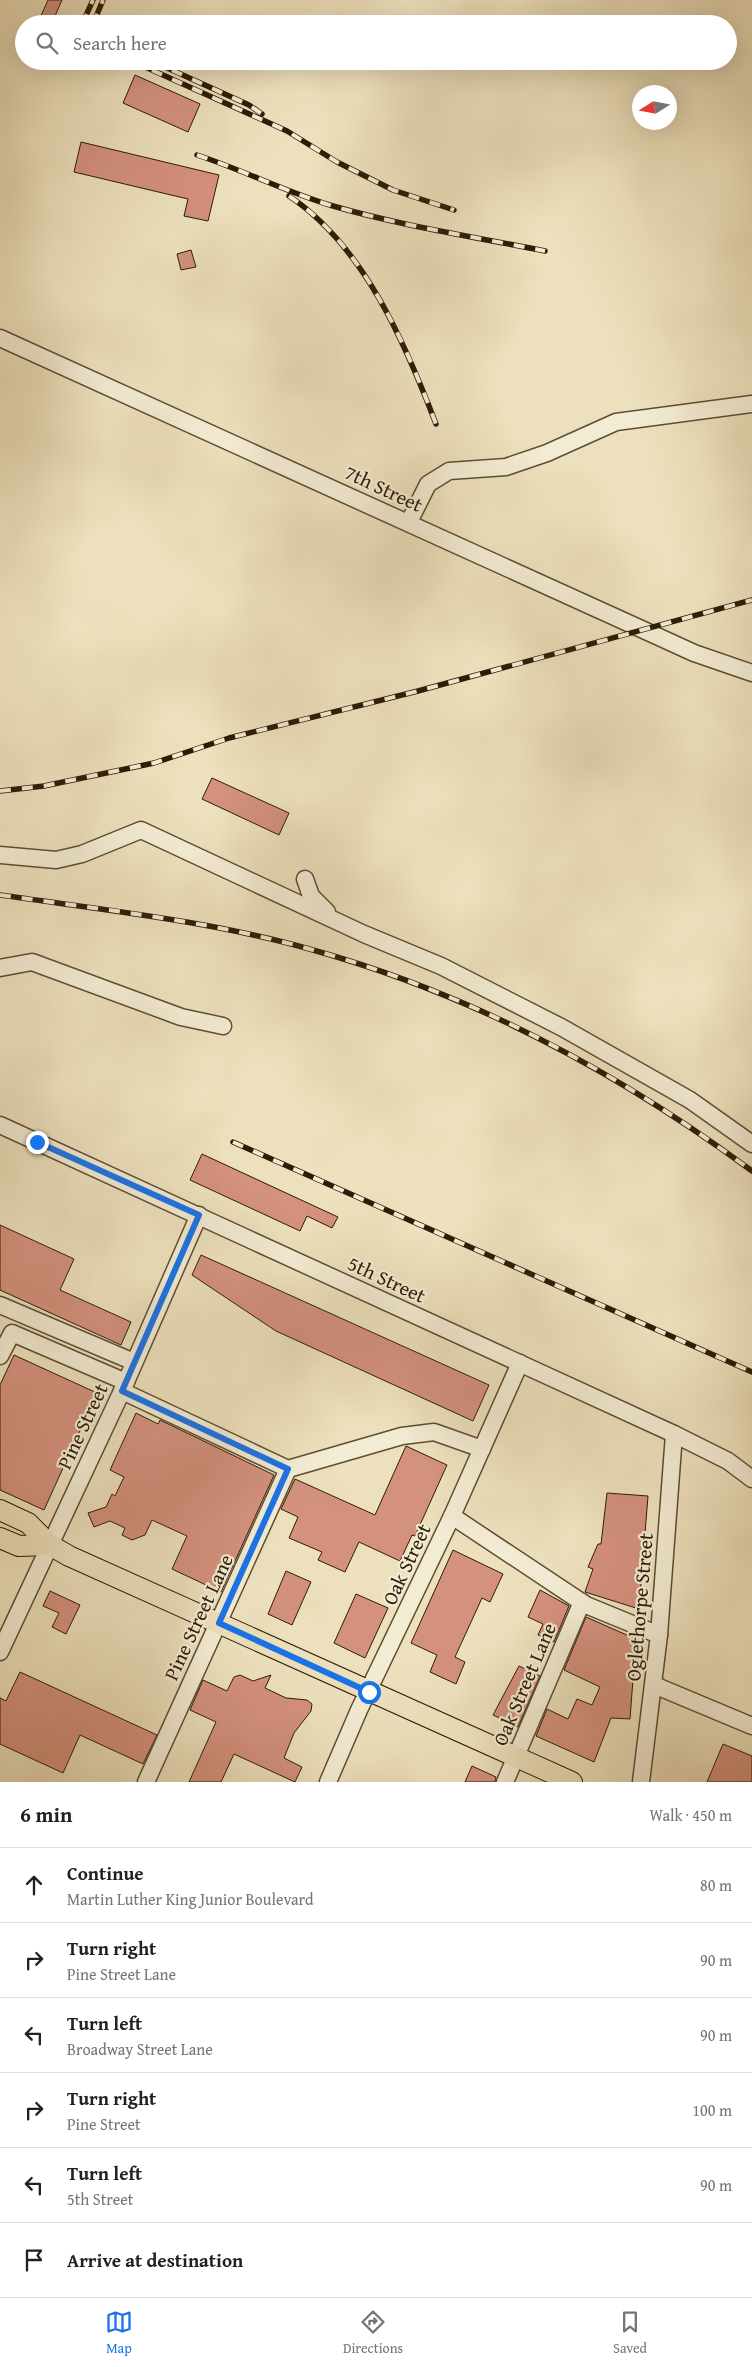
<!DOCTYPE html>
<meta charset="utf-8">
<style>
body{margin:0;font-family:"Gentium Book Plus",serif;background:#f2f2f2;color:#202124}
.compass{position:absolute;left:632px;top:85px;width:45px;height:45px;border-radius:50%;background:#fff;box-shadow:0 5px 20px #0002;rotate:259deg}
.stop{position:absolute;width:15px;height:15px;margin:-11px;border:4px solid #1a73e8;border-radius:50%;background:#fff}
.stop.end{background:#1a73e8;border-color:#fff;box-shadow:0 1px 5px #0008}
.list{margin:0;padding:0;list-style:none}
h2{display:flex;justify-content:space-between;align-items:center;height:65px;margin:0;padding:0 20px;font-size:21px}
h2 small{font-size:16px;font-weight:400;color:#757577}
.list li{display:grid;grid-template-columns:32px 1fr auto;gap:15px;align-items:center;box-sizing:border-box;height:75px;padding:0 20px;border-top:1px solid #e0e0e0}
.list b{display:block;font-size:19px;white-space:nowrap}
.list p{margin:0;font-size:16px;white-space:nowrap;color:#757577}
.list em{font-size:16px;font-style:normal;color:#757577}
.icon{flex:none;width:28px;height:28px;fill:none;stroke:currentColor;stroke-width:2;stroke-linecap:round;stroke-linejoin:round}
.map{position:relative;flex:none;width:752px;height:1782px;overflow:hidden}
.search{position:absolute;background:#fff;box-shadow:0 5px 20px #0002;left:15px;right:15px;top:15px;height:55px;display:flex;align-items:center;gap:12px;box-sizing:border-box;padding:0 18px;border-radius:28px;color:#757577;font-size:19px}
.sheet{height:515px;background:#fff}
nav{display:flex;justify-content:space-around;align-items:center;box-sizing:border-box;height:70px;border-top:1px solid #e0e0e0;background:#fff;font-size:14px;color:#757577}
nav a{display:grid;justify-items:center;gap:2px}
nav .on{color:#1a73e8}
.map>svg:first-child{display:block}
</style>
<div class="map">
<svg width="752" height="1782" viewBox="0 0 752 1782">
<rect width="100%" height="100%" fill="#ede1bd"/>
<filter id="stains"><feTurbulence type="fractalNoise" baseFrequency=".004" numOctaves="4"/><feColorMatrix values="0 0 0 0 .2 0 0 0 0 .09 0 0 0 0 .02 0 0 0 .5 -.17"/></filter>
<radialGradient id="worn" r=".72"><stop offset=".6" stop-color="#630" stop-opacity="0"/><stop offset="1" stop-color="#630" stop-opacity=".3"/></radialGradient>
<g fill="#d4917e" stroke="#2d1c05">
<path d="M48 0H62L52 23 40 18Z"/>
<path d="M135 75 200 104 188 132 123 103Z"/>
<path d="M81 142 219 175 208 221 184 216 188 199 74 172Z"/>
<path d="M191 250 196 267 181 270 177 254Z"/>
<path d="M212 778 289 813 279 835 202 799Z"/>
<path d="M202 1154 312 1205 338 1217 332 1228 307 1216 300 1231 190 1180Z"/>
<path d="M0 1225 74 1259 60 1290 131 1322 121 1345 0 1290Z"/>
<path d="M201 1255 489 1385 473 1421 276 1331 192 1275Z"/>
<path d="M14 1355 97 1393 44 1510 0 1490V1385Z"/>
<path d="M136 1413 158 1424 160 1420 274 1475 221 1592 172 1569 187 1536 152 1520 145 1535 132 1540 122 1535 125 1528 110 1521 94 1527 88 1513 106 1507 112 1494 115 1496 124 1477 110 1470Z"/>
<path d="M406 1446 447 1465 415 1536 412 1535 400 1561 359 1542 345 1572 318 1560 322 1552 289 1538 298 1517 281 1509 295 1479 375 1515Z"/>
<path d="M607 1493 648 1496 639 1609 585 1592 593 1569 588 1567 598 1544H601Z"/>
<path d="M453 1550 503 1574 490 1602 482 1598 455 1657 465 1662 456 1684 430 1672 437 1655 411 1643Z"/>
<path d="M286 1571 311 1582 292 1625 268 1614Z"/>
<path d="M540 1590 569 1606 554 1642 538 1635 543 1624 528 1617Z"/>
<path d="M50 1591 80 1605 66 1634 52 1627 59 1613 43 1606Z"/>
<path d="M356 1594 388 1608 365 1658 334 1643Z"/>
<path d="M586 1617 636 1639 630 1719 611 1718 594 1762 536 1736 547 1709 568 1719 577 1699 592 1705 600 1687 564 1670Z"/>
<path d="M519 1666 540 1676 518 1727 493 1715Z"/>
<path d="M20 1672 157 1735 143 1764 80 1735 63 1773 0 1744V1698L6 1701Z"/>
<path d="M240 1675 253 1681 271 1675 265 1688 286 1698 307 1700 312 1704 311 1711 294 1733 284 1758 302 1767 295 1782 234 1754 221 1782H189L216 1722 190 1710 203 1680 227 1691 234 1677Z"/>
<path d="M723 1744 752 1756V1782H707Z"/>
<path d="M472 1766 496 1777 495 1782H465Z"/>
</g>
<g fill="none" stroke-linecap="round" stroke-linejoin="round">
<defs>
<g id="minor">
<path d="M0 338 659 637 694 653 752 673"/>
<path d="M409 522 428 484 449 471 506 467 547 453 616 422 752 404"/>
<path d="M0 855 56 860 82 854 141 830 364 934 441 966 561 1027 690 1100 752 1144"/>
<path d="M305 879 311 896 327 912"/>
<path d="M0 968 32 962 181 1017 223 1026"/>
<path d="M0 1125 674 1434 728 1461 752 1479"/>
<path d="M0 1305 134 1362"/>
<path d="M0 1356 12 1333 126 1382"/>
<path d="M122 1391 288 1469 402 1436 434 1432 482 1449"/>
<path d="M452 1516 586 1605 659 1635"/>
<path d="M0 1652 122 1391 199 1215"/>
<path d="M654 1685 752 1726"/>
<path d="M146 1782 288 1469"/>
<path d="M328 1782 359 1710 452 1516 520 1363"/>
<path d="M505 1782 582 1602"/>
<path d="M641 1782 659 1635 674 1434"/>
</g>
<g id="major">
<path d="M0 1510 28 1523 50 1545 69 1556 572 1782"/>
<path d="M0 1538 19 1546 50 1545"/>
</g>
</defs>
<use href="#minor" stroke="#5d4d33" stroke-width="19"/>
<use href="#major" stroke="#2d1c05" stroke-width="22"/>
<use href="#minor" stroke="#f3ecd4" stroke-width="16"/>
<use href="#major" stroke="#ede1bd" stroke-width="20"/>
<defs>
<g id="rail">
<path d="M82 24 93 0"/>
<path d="M93 24 103 0"/>
<path d="M132 61 287 131 337 162 393 190 454 210"/>
<path d="M152 61 249 105 262 114"/>
<path d="M197 155C243 170 286 192 333 206 402 226 475 237 545 251"/>
<path d="M289 196C364 246 405 343 436 424"/>
<path d="M0 791 44 786 154 763 229 738 418 691 752 600"/>
<path d="M0 895C104 910 212 921 313 950 474 995 618 1072 752 1171"/>
<path d="M233 1142 752 1372"/>
</g>
</defs>
<use href="#rail" stroke="#2d1c05" stroke-width="5.5"/>
<use href="#rail" stroke="#f3ecd4" stroke-width="4" stroke-dasharray="11" stroke-linecap="butt"/>
</g>
<g fill="none" stroke-linecap="round" stroke-linejoin="round">
<path stroke="#1a73e8" stroke-width="6" d="M37 1142 199 1215 122 1391 288 1469 219 1623 369 1692"/>
</g>
<g text-anchor="middle" dominant-baseline="central" stroke-width="4.5" stroke-linejoin="round" paint-order="stroke">
<g font-size="20" fill="#2d1c05" stroke="#f3ecd4">
<text transform="translate(384 488) rotate(25)">7th Street</text>
<text transform="translate(387 1279) rotate(25)">5th Street</text>
<text transform="translate(82 1426) rotate(-65)">Pine Street</text>
<text transform="translate(406 1564) rotate(-65)">Oak Street</text>
<text transform="translate(639 1607) rotate(-85)">Oglethorpe Street</text>
<text transform="translate(198 1617) rotate(-65)">Pine Street Lane</text>
<text transform="translate(524 1684) rotate(-67)">Oak Street Lane</text>
</g>
</g>
<rect width="100%" height="100%" filter="url(#stains)"/>
<rect width="100%" height="100%" fill="url(#worn)"/>
</svg>
<svg class="compass" viewBox="-18 -18 36 36"><path d="M0-13l5 13h-10z" fill="#e53935"/><path d="M0 13l5-13h-10z" fill="#757577"/></svg>
<div class="stop" style="left:369px;top:1692px"></div>
<div class="stop end" style="left:37px;top:1142px"></div>
<div class="search"><svg class="icon" aria-label="search" viewBox="0 0 24 24"><circle cx="10" cy="10" r="6"/><path d="M15 15l6 6"/></svg>Search here</div>
</div>
<section class="sheet">
<h2>6 min<small>Walk · 450 m</small></h2>
<ul class="list">
<li><svg class="icon" aria-label="ahead" viewBox="0 0 24 24"><path d="M12 20V5M6 11l6-6 6 6"/></svg><div><b>Continue</b><p>Martin Luther King Junior Boulevard</p></div><em>80 m</em></li>
<li><svg class="icon" aria-label="right" viewBox="0 0 24 24"><path d="M7 20v-9h11M14 6l5 5-5 5"/></svg><div><b>Turn right</b><p>Pine Street Lane</p></div><em>90 m</em></li>
<li><svg class="icon" aria-label="left" viewBox="0 0 24 24"><path d="M17 20v-9H6M10 6l-5 5 5 5"/></svg><div><b>Turn left</b><p>Broadway Street Lane</p></div><em>90 m</em></li>
<li><svg class="icon" aria-label="right" viewBox="0 0 24 24"><path d="M7 20v-9h11M14 6l5 5-5 5"/></svg><div><b>Turn right</b><p>Pine Street</p></div><em>100 m</em></li>
<li><svg class="icon" aria-label="left" viewBox="0 0 24 24"><path d="M17 20v-9H6M10 6l-5 5 5 5"/></svg><div><b>Turn left</b><p>5th Street</p></div><em>90 m</em></li>
<li><svg class="icon" aria-label="arrive" viewBox="0 0 24 24"><path d="M6 21V4h12l-3 4 3 4H6"/></svg><div><b>Arrive at destination</b></div></li>
</ul>
</section>
<nav>
<a class="on"><svg class="icon" aria-label="map" viewBox="0 0 24 24"><path d="M3 6l6-2 6 2 6-2v14l-6 2-6-2-6 2zM9 4v14M15 6v14"/></svg>Map</a>
<a><svg class="icon" aria-label="directions" viewBox="0 0 24 24"><path d="M12 3l9 9-9 9-9-9zM9 14v-3h6M13 9l2 2-2 2"/></svg>Directions</a>
<a><svg class="icon" aria-label="saved" viewBox="0 0 24 24"><path d="M7 4h10v16l-5-4-5 4z"/></svg>Saved</a>
</nav>
